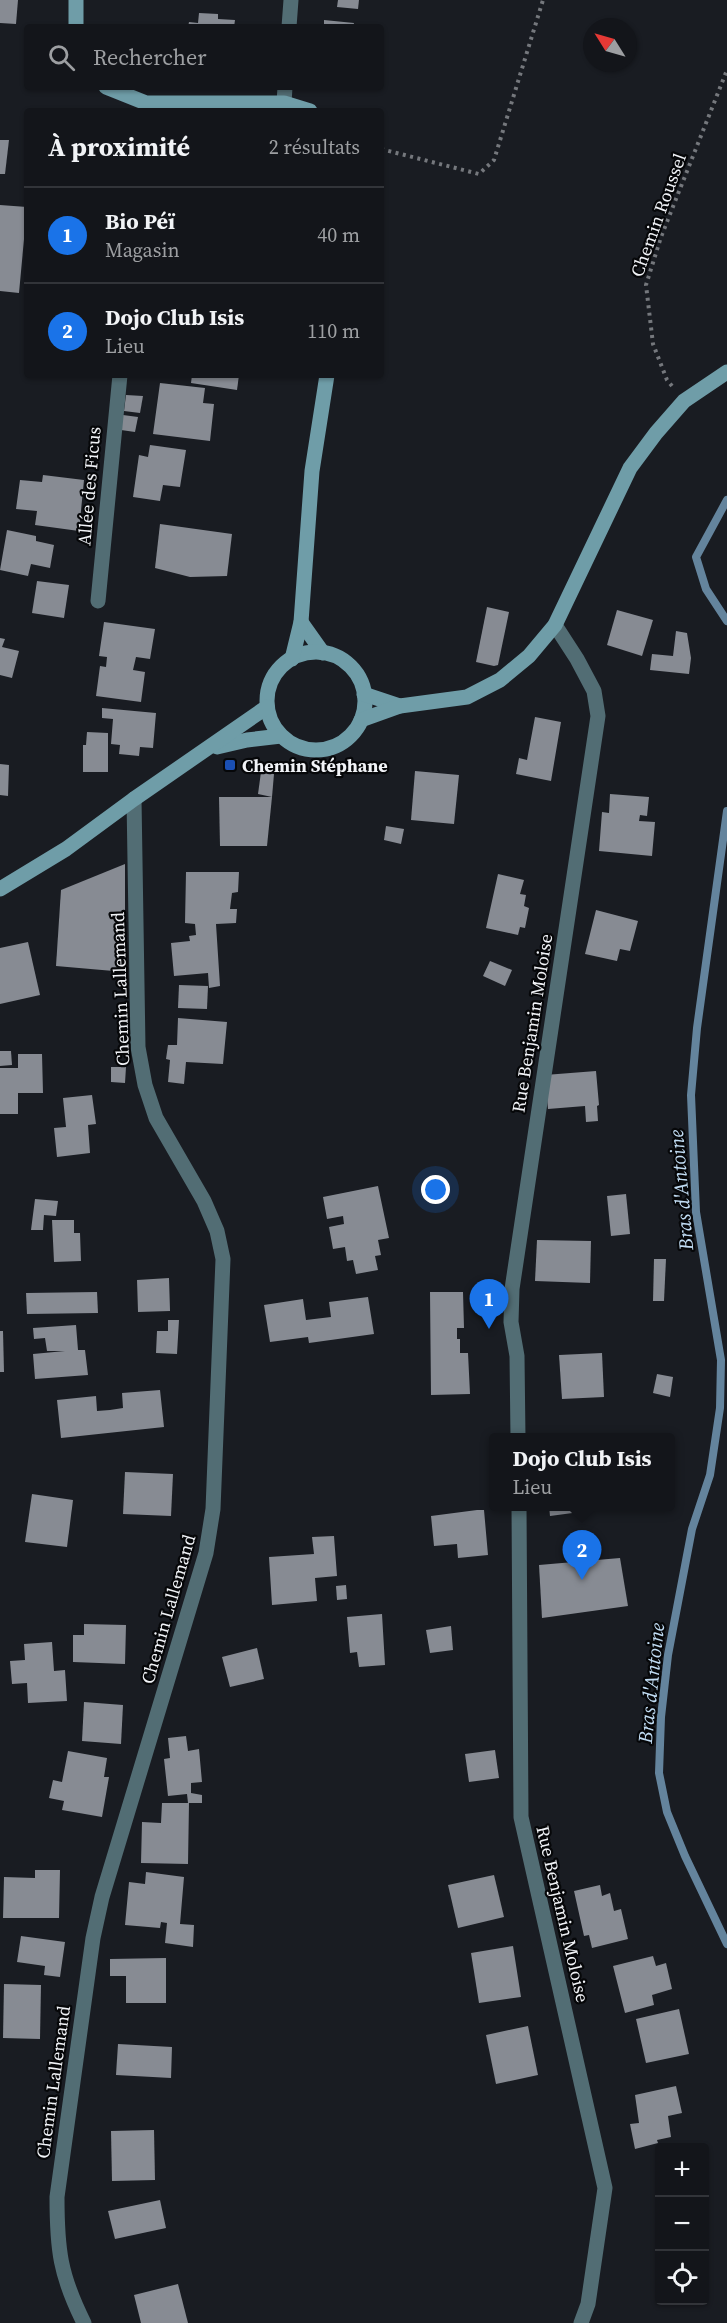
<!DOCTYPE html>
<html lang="fr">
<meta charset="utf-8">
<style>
body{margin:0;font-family:"Source Serif 4",serif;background:#1c1e23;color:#f1f3f6}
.controls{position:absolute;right:18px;bottom:18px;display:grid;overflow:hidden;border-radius:6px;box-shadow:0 2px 4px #0004}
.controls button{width:54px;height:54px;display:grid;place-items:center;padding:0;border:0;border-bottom:2px solid #323439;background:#13151a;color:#f1f3f6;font:30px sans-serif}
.compass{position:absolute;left:583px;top:18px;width:54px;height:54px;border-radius:50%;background:#13151a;box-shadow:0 2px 4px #0004;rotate:307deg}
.you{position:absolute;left:436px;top:1190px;width:21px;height:21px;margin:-15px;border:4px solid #fff;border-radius:50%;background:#1a73e8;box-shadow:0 0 0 9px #1a73e833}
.badge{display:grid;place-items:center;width:39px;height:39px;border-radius:50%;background:#1a73e8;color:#fff;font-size:20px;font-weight:700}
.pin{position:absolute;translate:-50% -50px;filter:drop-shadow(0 2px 3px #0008)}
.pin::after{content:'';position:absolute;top:32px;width:21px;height:18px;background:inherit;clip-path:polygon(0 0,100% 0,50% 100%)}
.popup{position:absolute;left:489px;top:1433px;width:186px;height:78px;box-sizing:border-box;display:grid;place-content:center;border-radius:6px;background:#13151a;filter:drop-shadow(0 2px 4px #0005);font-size:20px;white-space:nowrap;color:#9d9fa2}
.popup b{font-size:22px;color:#f1f3f6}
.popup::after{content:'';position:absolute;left:50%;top:100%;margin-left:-12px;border:12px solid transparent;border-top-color:#13151a}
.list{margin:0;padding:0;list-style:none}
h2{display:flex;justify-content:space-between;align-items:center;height:78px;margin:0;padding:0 24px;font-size:26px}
h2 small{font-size:20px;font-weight:400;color:#9d9fa2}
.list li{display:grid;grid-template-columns:39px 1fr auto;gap:18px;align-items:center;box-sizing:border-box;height:96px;padding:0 24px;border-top:2px solid #323439}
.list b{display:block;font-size:22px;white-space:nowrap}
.list p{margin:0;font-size:20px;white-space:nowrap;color:#9d9fa2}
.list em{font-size:20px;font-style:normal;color:#9d9fa2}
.icon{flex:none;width:33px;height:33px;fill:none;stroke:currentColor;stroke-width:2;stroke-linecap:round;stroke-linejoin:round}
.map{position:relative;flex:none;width:727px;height:2323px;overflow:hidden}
.search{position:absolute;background:#13151a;box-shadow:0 2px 4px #0004;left:24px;top:24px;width:360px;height:66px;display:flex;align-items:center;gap:15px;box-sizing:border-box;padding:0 21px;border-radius:6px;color:#9d9fa2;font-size:22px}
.panel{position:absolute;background:#13151a;box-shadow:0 2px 4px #0004;left:24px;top:108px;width:360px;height:270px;border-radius:6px}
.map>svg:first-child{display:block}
</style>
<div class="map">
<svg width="727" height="2323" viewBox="0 0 727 2323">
<rect width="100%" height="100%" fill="#191c22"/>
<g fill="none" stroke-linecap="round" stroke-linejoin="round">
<g stroke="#64849d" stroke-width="8">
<path d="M727 500 696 557 706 589 727 621"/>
<path d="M727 811 697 1028 691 1095 696 1212 721 1360 720 1408 710 1475 692 1529 668 1655 661 1717 659 1773 667 1812 685 1856 727 1944"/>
</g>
</g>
<g fill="#878b93">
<path d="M0 0H18L16 24 0 23Z"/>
<path d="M338 0H359L358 9 337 7Z"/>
<path d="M199 13 218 14V19L235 20 234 27H188L189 22 198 23Z"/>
<path d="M324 20 354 23 353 27H324Z"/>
<path d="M0 140H9L5 174H0Z"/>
<path d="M0 205 27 207 19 293 0 291Z"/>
<path d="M192 375H239L237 390 191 383Z"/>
<path d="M160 383 205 388 203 403 214 404 210 441 153 434Z"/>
<path d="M126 395 143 396 140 413 124 411Z"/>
<path d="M123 415 138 417 135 432 121 430Z"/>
<path d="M150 445 186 450 180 487 163 485 160 501 133 497 139 455 148 457Z"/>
<path d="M43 475 84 480 79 531 35 525 37 511 16 509 20 480 42 482Z"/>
<path d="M160 524 232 534 227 576 190 577 155 568Z"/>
<path d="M7 530 36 536V541L54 545 50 568 31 564 28 576 0 570Z"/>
<path d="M37 581 69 585 64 618 32 613Z"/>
<path d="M487 607 509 612 498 665 494 666 476 662Z"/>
<path d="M617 610 653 620 642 656 607 645Z"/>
<path d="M104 622 155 629 150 659 136 657 133 670 145 672 141 702 96 696 100 666 106 667 107 657 99 656Z"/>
<path d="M676 631 687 633 691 658 689 674 650 670 652 654 673 656Z"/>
<path d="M0 638 5 639 2 647 19 651 12 678 0 675Z"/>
<path d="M102 708 156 713 153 748 140 747 139 756 119 754 120 745 111 744 113 719 102 718Z"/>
<path d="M535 717 561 722 551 781 516 774 519 758 527 760Z"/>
<path d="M87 732 108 733V772H83V745H86Z"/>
<path d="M0 764 9 765 8 796 0 795Z"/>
<path d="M415 771 459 775 454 824 411 820Z"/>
<path d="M261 772 274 774 272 797 258 794Z"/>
<path d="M610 794 649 797 647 816 640 815 639 821 655 822 652 856 599 851 602 812 609 813Z"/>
<path d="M219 797H272L267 846H220Z"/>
<path d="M386 826 404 829 401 844 384 840Z"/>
<path d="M125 864V972L56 966 61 890Z"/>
<path d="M186 872H239L238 892 232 893 230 909H237L236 923 216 924 220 986 209 988 208 973 174 976 171 943 190 941 189 936 196 935 195 924 185 923Z"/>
<path d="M498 874 524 880 520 894 526 895 524 906 529 908 525 928 520 927 518 935 486 928Z"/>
<path d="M596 910 638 921 630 951 620 949 617 961 585 954Z"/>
<path d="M28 942 40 995 0 1004V948Z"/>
<path d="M490 961 512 970 505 986 483 976Z"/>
<path d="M179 985 208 986 207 1009 178 1008Z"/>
<path d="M178 1018 227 1022 223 1064 186 1062 184 1084 168 1082 170 1060 166 1059 168 1045H177Z"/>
<path d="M0 1051H11L12 1065 0 1066Z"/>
<path d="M18 1054H42L43 1093H18V1114H0V1068H18Z"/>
<path d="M111 1067H126L125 1083 111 1082Z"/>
<path d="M596 1071 599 1105 597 1106 598 1121 586 1122 585 1106 548 1109 545 1075Z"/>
<path d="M92 1095 96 1124 88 1125 90 1153 57 1157 54 1128 66 1127 63 1098Z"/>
<path d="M378 1186 389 1238 378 1240 381 1255 375 1256 378 1270 356 1274 353 1260 347 1261 345 1247 333 1249 329 1227 344 1224 343 1216 327 1219 323 1197Z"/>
<path d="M626 1194 630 1234 611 1236 607 1196Z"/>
<path d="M35 1199 58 1201 56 1216 44 1215 43 1230H31Z"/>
<path d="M52 1220H74V1233H80L81 1261 54 1262Z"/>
<path d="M537 1240 591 1241 590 1283 535 1281Z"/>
<path d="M654 1259H666L664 1301H653Z"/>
<path d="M169 1278 170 1311 138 1312 137 1280Z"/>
<path d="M97 1292 98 1313 27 1314 26 1293Z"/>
<path d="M430 1292H463L464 1328H457V1339H460V1353H468L470 1394 431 1395Z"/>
<path d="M368 1297 374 1334 309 1343 308 1337 270 1342 264 1305 303 1299 306 1320 331 1317 329 1302Z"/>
<path d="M168 1320H179L177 1354 156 1353 157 1331H168Z"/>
<path d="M76 1325 78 1350H85L88 1375 35 1379 33 1354 65 1351H47L45 1338 34 1339 33 1328Z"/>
<path d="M0 1331H3L4 1372H0Z"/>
<path d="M602 1353 604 1397 562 1399 559 1355Z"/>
<path d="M657 1374 673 1377 670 1397 653 1393Z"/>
<path d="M160 1390 164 1427 61 1438 57 1400 96 1396 97 1411 110 1410 123 1408 122 1393Z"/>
<path d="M125 1472 173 1474 171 1516 123 1514Z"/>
<path d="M32 1494 73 1500 67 1547 25 1542Z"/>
<path d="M549 1506H580V1512L550 1516Z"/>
<path d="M477 1510H484L488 1555 458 1558 457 1544 434 1546 431 1516Z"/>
<path d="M334 1536 337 1576 315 1578 317 1601 272 1605 269 1557 314 1554 312 1537Z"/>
<path d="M620 1558 628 1606 542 1618 539 1565Z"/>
<path d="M346 1585 347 1599 337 1600 336 1586Z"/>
<path d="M382 1614 385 1665 359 1667 357 1652 350 1653 347 1617Z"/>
<path d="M84 1624 126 1625 125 1664 73 1662V1635H84Z"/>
<path d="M451 1626 453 1650 430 1653 426 1630Z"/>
<path d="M52 1642 54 1671 65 1670 67 1701 28 1703 27 1683 12 1684 10 1661 25 1660 24 1644Z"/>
<path d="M257 1648 264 1679 230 1687 222 1657Z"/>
<path d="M84 1702 123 1705 121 1744 82 1741Z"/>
<path d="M186 1736 188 1751 199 1749 202 1782 191 1783V1793L202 1795V1803H188L187 1794 168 1796 164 1759 170 1758 168 1738Z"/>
<path d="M495 1750 499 1778 469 1782 465 1754Z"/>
<path d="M68 1751 107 1758 104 1777H109L102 1817 62 1810 64 1801 49 1798 53 1780 62 1782Z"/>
<path d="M162 1803H189L188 1864 141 1863 142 1822 161 1823Z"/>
<path d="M35 1870H60L59 1918H3L4 1877 35 1878Z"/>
<path d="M146 1872 184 1877 180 1924 194 1925 193 1947 165 1943 167 1923 161 1922 160 1928 125 1925 129 1882 145 1884Z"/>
<path d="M494 1875 504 1917 458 1928 448 1885Z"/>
<path d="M600 1885 602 1896 610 1893 614 1911 621 1909 628 1939 592 1948 589 1935 584 1936 574 1891Z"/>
<path d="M21 1936 65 1942 60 1977 44 1975 45 1966 17 1962Z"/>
<path d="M513 1946 521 1997 479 2003 471 1953Z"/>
<path d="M653 1956 656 1966 666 1963 672 1989 652 1995 654 2005 625 2013 613 1966Z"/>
<path d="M166 1958V2003H126V1976H110V1959Z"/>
<path d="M4 1984 41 1985 40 2039 3 2038Z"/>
<path d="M679 2009 689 2054 646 2063 636 2019Z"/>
<path d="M528 2026 538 2075 496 2084 486 2035Z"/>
<path d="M118 2044 172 2047 171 2078 116 2075Z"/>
<path d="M676 2086 682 2113 668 2116 671 2137 657 2140 658 2143 635 2149 630 2124 639 2123 635 2095Z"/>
<path d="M154 2130 155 2180 112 2181 111 2131Z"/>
<path d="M160 2200 166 2228 115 2239 108 2211Z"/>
<path d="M178 2284 188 2323H141L134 2295Z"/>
</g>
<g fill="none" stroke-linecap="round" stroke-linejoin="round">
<g stroke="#75787d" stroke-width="4" stroke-dasharray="3 4.5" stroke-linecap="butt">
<path d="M381 149 479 174 494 160 543 0"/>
<path d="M672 386 667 380 653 344 646 285 661 237 727 70"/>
</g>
<g stroke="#526d74" stroke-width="15">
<path d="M289 27 291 0"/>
<path d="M284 103 285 87"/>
<path d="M98 601 120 375"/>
<path d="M518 1438 517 1356 511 1322 512 1289 598 716 594 691 577 659 555 625"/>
<path d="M519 1506 521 1817 605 2188 588 2304 581 2323"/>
<path d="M84 2323C60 2275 57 2250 57 2197L93 1938 102 1897 206 1553 213 1509 223 1259 217 1231 204 1201 156 1118 145 1085 138 1047 134 799"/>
</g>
<g stroke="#6f9da8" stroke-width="15">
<path d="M76 27V0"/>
<path d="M106 87 146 103H284L310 111"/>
<path d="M301 622 323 653"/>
<circle cx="316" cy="701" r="49"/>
<path d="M292 659 301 622 312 471 327 375"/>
<path d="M364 694 400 706"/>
<path d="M361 720 400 706 467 697 500 680 529 656 555 625 630 468 656 433 684 401 727 372"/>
<path d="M217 747 247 740 281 736"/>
<path d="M0 889 66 849 134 799 267 707"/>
</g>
</g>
<rect fill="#1a4fb4" stroke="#060709" stroke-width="2" x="224" y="759" width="12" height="12" rx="3"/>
<g text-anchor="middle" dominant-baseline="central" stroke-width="4.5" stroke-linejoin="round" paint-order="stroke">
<g font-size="18" fill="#f1f3f7" stroke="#060709">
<text transform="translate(658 215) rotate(-70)">Chemin Roussel</text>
<text transform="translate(89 486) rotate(-85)">Allée des Ficus</text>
<text transform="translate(120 989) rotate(-92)">Chemin Lallemand</text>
<text transform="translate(532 1023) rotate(-81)">Rue Benjamin Moloise</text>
<text transform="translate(168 1609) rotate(-74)">Chemin Lallemand</text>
<text transform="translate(563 1914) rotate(77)">Rue Benjamin Moloise</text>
<text transform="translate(53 2082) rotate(-82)">Chemin Lallemand</text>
</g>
<g font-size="18" font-weight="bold" fill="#f1f3f7" stroke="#060709" text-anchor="start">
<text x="242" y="765">Chemin Stéphane</text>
</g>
<g font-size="20" font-style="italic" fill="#c1dcf3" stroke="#060709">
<text transform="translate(681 1190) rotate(-95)">Bras d'Antoine</text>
<text transform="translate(651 1683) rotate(-84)">Bras d'Antoine</text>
</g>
</g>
</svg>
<div class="controls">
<button>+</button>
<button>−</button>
<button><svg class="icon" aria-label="locate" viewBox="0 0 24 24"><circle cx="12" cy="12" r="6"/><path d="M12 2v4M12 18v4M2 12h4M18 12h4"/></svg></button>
</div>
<svg class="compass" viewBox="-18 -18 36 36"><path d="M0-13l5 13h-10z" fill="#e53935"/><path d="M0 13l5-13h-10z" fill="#9d9fa2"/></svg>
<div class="you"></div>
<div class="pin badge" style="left:489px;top:1329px">1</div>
<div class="pin badge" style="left:582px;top:1580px">2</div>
<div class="popup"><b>Dojo Club Isis</b>Lieu</div>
<div class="search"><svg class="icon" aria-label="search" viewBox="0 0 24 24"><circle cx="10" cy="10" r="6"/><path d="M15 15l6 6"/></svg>Rechercher</div>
<section class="panel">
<h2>À proximité<small>2 résultats</small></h2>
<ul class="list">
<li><span class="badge">1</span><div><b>Bio Péï</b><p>Magasin</p></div><em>40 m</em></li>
<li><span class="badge">2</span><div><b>Dojo Club Isis</b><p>Lieu</p></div><em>110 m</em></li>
</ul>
</section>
</div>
